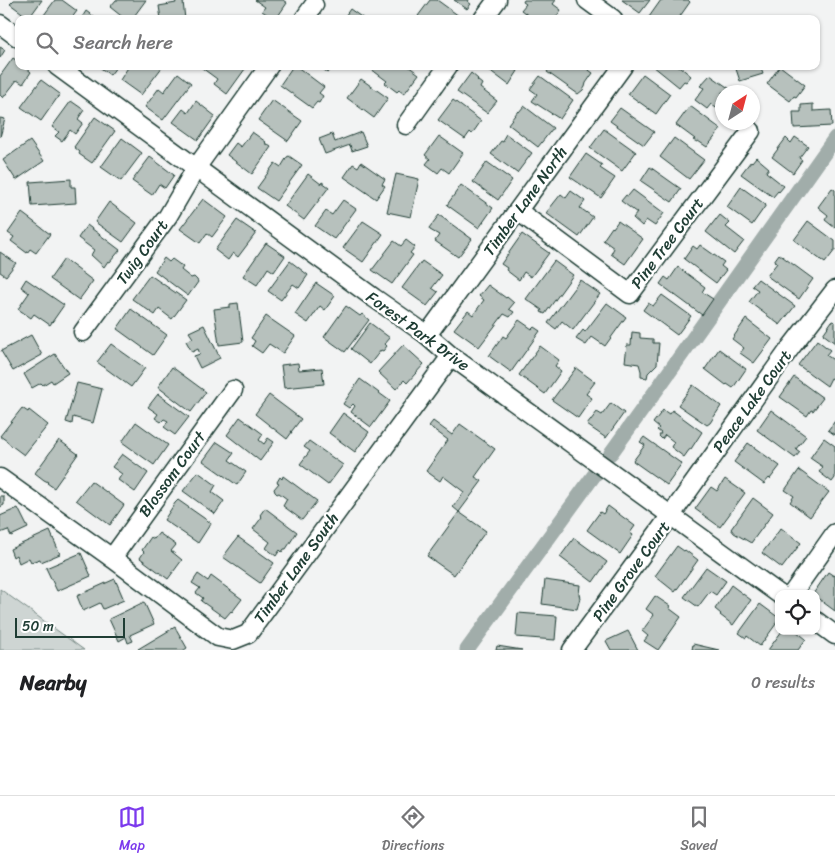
<!DOCTYPE html>
<style>
body{margin:0;font-family:Sriracha,sans-serif;background:#f2f2f2;color:#202124}
.controls{position:absolute;right:15px;bottom:15px;display:grid;overflow:hidden;border-radius:10px;box-shadow:0 1px 4px #0004}
.controls button{width:45px;height:45px;display:grid;place-items:center;padding:0;border:0;border-bottom:1px solid #e0e0e0;background:#fff;color:#202124;font:25px sans-serif}
.compass{position:absolute;left:715px;top:85px;width:45px;height:45px;border-radius:50%;background:#fff;box-shadow:0 1px 4px #0004;rotate:36deg}
.scale{position:absolute;left:15px;bottom:12px;width:110px;box-sizing:border-box;padding-left:5px;border:2px solid #1f3d34;border-top:0;font-size:14px;line-height:18px;white-space:nowrap;color:#1f3d34;-webkit-text-stroke:4px #fff;paint-order:stroke}
.list{margin:0;padding:0;list-style:none}
h2{display:flex;justify-content:space-between;align-items:center;height:65px;margin:0;padding:0 20px;font-size:21px}
h2 small{font-size:16px;font-weight:400;color:#757577}
.icon{flex:none;width:28px;height:28px;fill:none;stroke:currentColor;stroke-width:2;stroke-linecap:round;stroke-linejoin:round}
.map{position:relative;flex:none;width:835px;height:650px;overflow:hidden}
.search{position:absolute;background:#fff;box-shadow:0 1px 4px #0004;left:15px;right:15px;top:15px;height:55px;display:flex;align-items:center;gap:12px;box-sizing:border-box;padding:0 18px;border-radius:10px;color:#757577;font-size:19px}
.sheet{height:145px;background:#fff}
nav{display:flex;justify-content:space-around;align-items:center;box-sizing:border-box;height:70px;border-top:1px solid #e0e0e0;background:#fff;font-size:14px;color:#757577}
nav a{display:grid;justify-items:center;gap:2px}
nav .on{color:#7c3aed}
.map>svg:first-child{display:block}
</style>
<div class="map">
<svg width="835" height="650" viewBox="0 0 835 650">
<rect width="100%" height="100%" fill="#f2f3f3"/>
<filter id="ink" filterUnits="userSpaceOnUse"><feTurbulence type="fractalNoise" baseFrequency=".02" numOctaves="2"/><feDisplacementMap in="SourceGraphic" scale="10" xChannelSelector="R" yChannelSelector="G"/><feConvolveMatrix kernelMatrix="1 2 1 2 8 2 1 2 1" color-interpolation-filters="sRGB"/></filter>
<g filter="url(#ink)">
<path fill="#ced5d3" stroke="#768984" d="M0 589 84 650H0Z"/>
<g fill="none" stroke-linecap="round" stroke-linejoin="round">
<g stroke="#a1adaa" stroke-width="15">
<path d="M611 453 660 385 835 138"/>
<path d="M467 650 595 474"/>
</g>
</g>
<g fill="#b7c1bd" stroke="#1f3d34">
<path d="M14 0H42L29 18 10 4Z"/>
<path d="M55 0H62L77 11 71 19H41Z"/>
<path d="M116 0H146L132 19H125L110 7Z"/>
<path d="M175 0H185V2H183L185 19H161L159 6 176 3Z"/>
<path d="M255 0H283L287 3 276 19H270L267 17 268 15 262 11 265 7Z"/>
<path d="M430 0H437L459 16 457 19H422L418 16Z"/>
<path d="M454 0H469L468 2 471 4 467 9Z"/>
<path d="M524 0H556L553 4 561 10 555 19H533L521 10 526 4 523 2Z"/>
<path d="M622 0H650L640 13Z"/>
<path d="M661 0H688L690 2 678 19H651L649 17Z"/>
<path d="M350 9 364 19H343Z"/>
<path d="M86 11 97 19H81Z"/>
<path d="M0 47 5 50 0 58Z"/>
<path d="M13 58 19 62V66H24L31 72 23 84 17 80 3 98 0 95V76Z"/>
<path d="M98 66H117L110 75Z"/>
<path d="M129 66H163L141 95 120 80Z"/>
<path d="M203 66H240L245 69 227 94 214 84 217 79 202 68Z"/>
<path d="M293 66H296L324 87 319 93 323 96 319 103 317 102 312 108 280 85Z"/>
<path d="M319 66H333L328 73Z"/>
<path d="M373 66H408L419 74 404 94 399 90 397 92 385 83 387 81 371 69Z"/>
<path d="M484 66H511L518 71 509 85Z"/>
<path d="M551 66H583L593 73 586 83 585 87 583 90 578 94 547 72Z"/>
<path d="M653 66H679L691 76 686 82 684 81 679 87Z"/>
<path d="M735 66H760L763 74 740 81Z"/>
<path d="M780 66 805 85 796 97 794 96 790 101 767 84Z"/>
<path d="M178 73 191 83 163 120 145 107 159 88 164 92Z"/>
<path d="M471 73 478 79 477 80 482 84 480 88 497 101 487 113 457 92Z"/>
<path d="M643 74 670 94 656 114 628 94Z"/>
<path d="M710 75 730 89 728 92H722V100L716 108 711 104 707 109 695 100 704 88 700 86Z"/>
<path d="M540 76 573 100 560 119 532 101 537 94 530 89Z"/>
<path d="M361 79 388 98 374 118 347 98Z"/>
<path d="M41 80 60 94 41 121 21 107Z"/>
<path d="M272 100 302 121 288 141 258 120Z"/>
<path d="M453 100 481 121 472 134 470 132 465 139 438 120Z"/>
<path d="M71 101 84 110 78 119 83 123 75 134 70 130 62 141 55 136 59 132 52 127Z"/>
<path d="M196 101 215 116 198 140 173 122 183 109 188 113Z"/>
<path d="M813 104V111L831 110 832 126 794 128 793 112H801V105Z"/>
<path d="M524 106 553 128 538 147 508 124 518 111 519 112Z"/>
<path d="M690 106 721 129 707 147 698 141 697 142 693 140 695 139 676 125Z"/>
<path d="M620 108 654 132 644 145 610 121Z"/>
<path d="M95 117 115 131 92 163 79 154 80 152 74 147Z"/>
<path d="M0 118 5 119 0 137Z"/>
<path d="M604 129 636 152 622 171 590 148Z"/>
<path d="M252 132 266 142 265 143 271 147 252 174 227 155 236 143 241 147Z"/>
<path d="M361 132 367 146 352 151 350 145 325 154 319 139 332 134 335 142Z"/>
<path d="M506 134 532 153 517 173 491 154 501 141 503 142 504 140 503 139Z"/>
<path d="M439 136 463 153 449 173 442 168 438 173 426 164 430 159 425 155Z"/>
<path d="M795 137 808 146 799 158 802 160 793 173 772 157 786 138 791 143Z"/>
<path d="M122 138 142 153 121 181 101 167Z"/>
<path d="M674 138 704 160 689 179 660 157Z"/>
<path d="M30 141 44 161 16 180 3 160Z"/>
<path d="M586 154 602 165 600 168 615 178 601 198 570 177Z"/>
<path d="M289 156 302 165 276 201 257 188 275 163 281 167 287 157Z"/>
<path d="M150 157 174 175 165 188 159 184 152 195 132 181Z"/>
<path d="M756 157 769 168 766 172 784 186 779 192 778 191 773 197 741 174 751 161 752 162Z"/>
<path d="M361 162 385 179 382 184 385 186 376 199 344 177 353 164 358 167Z"/>
<path d="M487 162 512 180 498 200 473 182Z"/>
<path d="M650 167 681 189 672 202 641 181Z"/>
<path d="M308 174 321 184 322 182 329 187 304 220 285 206Z"/>
<path d="M396 174 419 179 411 217 387 212Z"/>
<path d="M71 179V187H75L76 203 32 206 30 182Z"/>
<path d="M461 185 493 208 479 228 447 205Z"/>
<path d="M741 187 766 205 752 225 727 207Z"/>
<path d="M832 188 835 190V228L825 220 828 215 818 207Z"/>
<path d="M633 190 664 213 655 226 646 220 642 226 633 218 637 213 621 201 626 195 628 196Z"/>
<path d="M571 191 585 201 580 208 593 217 579 237 546 213 561 194 566 198Z"/>
<path d="M203 199 227 217 212 237 207 233 200 243 180 229Z"/>
<path d="M343 200 356 209 334 239 315 226 326 211 332 215Z"/>
<path d="M109 202 137 223 123 242 95 222Z"/>
<path d="M22 213 50 234 36 253 30 249 27 253 11 241 14 237 8 233Z"/>
<path d="M439 215 472 239 458 257 435 241 439 235 430 230 429 228Z"/>
<path d="M720 215 730 223 726 227 744 241 734 254 706 232 716 219V220Z"/>
<path d="M237 220 256 233 238 257 233 253 228 260 215 250Z"/>
<path d="M363 221 383 234 363 262 343 248Z"/>
<path d="M618 221 643 239 625 264 611 254 614 248 603 240 612 227 613 228Z"/>
<path d="M808 221 835 241V250L825 263 794 240Z"/>
<path d="M87 225 120 250 110 262 108 261 104 267 91 255 94 250 78 238Z"/>
<path d="M522 234 549 253 531 277 524 272 519 280 506 270 507 268 501 264Z"/>
<path d="M406 240 415 247 410 253 413 255 392 284 372 270 394 241 401 246Z"/>
<path d="M266 243 285 256 274 272 268 268 257 285 243 276Z"/>
<path d="M700 245 724 262 721 266 726 270 716 283 684 259 693 246 697 249Z"/>
<path d="M0 252 16 263 6 276 0 272Z"/>
<path d="M779 254 813 279 799 299 767 276 777 263 774 261Z"/>
<path d="M164 258 169 262 172 259 183 267 181 270 191 278 194 277 197 280 198 282 188 296 155 271Z"/>
<path d="M64 259 93 281 79 300 50 279Z"/>
<path d="M290 261 308 275 299 288 293 284 281 300 268 291Z"/>
<path d="M422 261 442 275 432 288 438 292 427 306 402 288Z"/>
<path d="M554 261 573 275 545 314 541 312 542 310 526 299Z"/>
<path d="M678 267 705 287 702 292 713 299 702 315 660 284 665 277 669 280Z"/>
<path d="M150 275 186 300 172 319 159 309 155 315 132 299Z"/>
<path d="M26 279 64 305 50 325 34 314 31 318 18 309 29 293 21 287Z"/>
<path d="M758 279 795 306 780 325 749 302 758 290 752 286Z"/>
<path d="M580 280 600 294 573 330 562 321 556 329 548 323Z"/>
<path d="M316 283 335 296 325 310 320 306 308 323 295 314Z"/>
<path d="M488 285 506 298 507 297 514 303 509 309 514 312 510 317 504 314 479 347 454 329 468 311 473 315 484 300 479 296Z"/>
<path d="M662 295 691 316 677 335 643 310 648 303 653 306Z"/>
<path d="M238 303 243 342 219 345 214 309 230 307V304Z"/>
<path d="M607 303 626 317 605 346 592 337 586 345 576 339 583 330 585 332Z"/>
<path d="M346 306 360 316 362 314 369 320 345 352 324 337Z"/>
<path d="M131 309 167 335 153 355 117 329Z"/>
<path d="M266 316 295 336 283 353 269 344 262 353 252 346 255 341 251 338Z"/>
<path d="M746 319 772 339 754 363 740 353 744 348 732 339Z"/>
<path d="M519 320 532 329 534 327 540 331 511 372 489 356 503 336 506 338Z"/>
<path d="M832 321 835 322V343L823 334Z"/>
<path d="M370 323 390 338 385 344 387 346 383 351 381 350 370 364 351 349Z"/>
<path d="M204 325 220 358 200 368 194 356 200 354 198 349 192 352 186 341 193 338 189 332Z"/>
<path d="M632 332 640 333V338L653 339V343H659L657 364 648 373 647 378 641 377V371L639 364 625 362 627 345H631Z"/>
<path d="M31 335 42 355 13 371 1 351Z"/>
<path d="M817 340 830 350 826 355 835 361V376L833 379 831 378 827 386 798 365Z"/>
<path d="M111 344 145 368 131 387 97 362Z"/>
<path d="M403 345 424 364 407 383 404 380 396 389 378 372Z"/>
<path d="M540 346 559 360 555 366 561 371 545 394 519 375Z"/>
<path d="M719 349 746 369 733 388 727 384 726 385 705 369Z"/>
<path d="M55 354 68 373 53 383 51 380 43 385 41 383 32 388 24 374Z"/>
<path d="M298 363 299 370 322 368 324 384 284 388 281 365Z"/>
<path d="M172 367 206 392 191 412 158 387Z"/>
<path d="M576 368 595 382 586 394 592 398 578 418 552 400Z"/>
<path d="M794 377 823 398 813 411 811 410 807 416 780 397Z"/>
<path d="M360 379 390 401 371 427 351 412 355 406 353 404 349 408 343 404Z"/>
<path d="M77 383 102 389 93 423 73 417 72 424 66 422Z"/>
<path d="M693 385 721 406 710 423 707 425 678 405Z"/>
<path d="M158 394 189 417 175 435 164 427 168 421 164 419 161 422 155 418 158 414 148 407Z"/>
<path d="M269 395 301 419 291 432H292L287 439 255 414Z"/>
<path d="M611 403 624 413 606 438 587 425 597 412 602 415Z"/>
<path d="M22 408 28 412 29 410 48 425 24 455 8 443 7 441 0 436Z"/>
<path d="M663 410 669 414 672 410 702 432 691 449 689 450 684 457 671 447 674 442 665 435 662 439 659 436 661 433 657 430 659 428 653 423Z"/>
<path d="M771 410 806 436 796 449 800 452 795 458 757 430Z"/>
<path d="M343 413 369 432 355 452 329 433Z"/>
<path d="M240 417 263 434 259 440 264 444 268 438 274 442 260 461 227 435Z"/>
<path d="M433 421 452 435 460 424 495 449 475 477 482 481 459 512 453 507 464 492 443 476 440 481 426 471 448 440 429 426Z"/>
<path d="M835 421V435L828 430Z"/>
<path d="M136 422 168 445 154 465 122 442Z"/>
<path d="M644 437 682 464 667 485 633 461 645 445 640 442Z"/>
<path d="M824 438 835 446V478L832 482 819 472 823 467 810 458Z"/>
<path d="M59 440 78 454 54 488 47 483 48 482 44 480 35 473Z"/>
<path d="M309 441 343 465 328 485 300 464 310 451 304 447Z"/>
<path d="M217 442 234 453 229 460 246 472 237 485 203 461Z"/>
<path d="M748 443 780 466 770 479 769 478 764 484 734 462Z"/>
<path d="M122 454 148 473 135 492 118 480 122 474 112 467Z"/>
<path d="M799 470 829 492 810 517 790 502 794 496 785 490Z"/>
<path d="M198 472 216 485 212 492 224 501 215 514 183 491Z"/>
<path d="M283 476 317 501 302 520 283 506 287 499 279 493 277 494 275 492 274 489 279 483 277 482 280 477 282 479Z"/>
<path d="M725 479 745 493 720 527 695 509 711 487 717 491Z"/>
<path d="M91 481 124 505 110 525 76 500Z"/>
<path d="M0 496H4V505L0 507Z"/>
<path d="M753 498 773 513 751 543 734 533 731 529Z"/>
<path d="M178 500 211 523 198 543 164 520 175 503Z"/>
<path d="M608 506 635 526 630 533 633 535 620 554 587 530 600 512 603 514Z"/>
<path d="M18 508 28 528 11 536 8 530 0 533V516Z"/>
<path d="M265 508 297 532 286 549H284L282 552 280 550 276 556 266 548 270 542 253 529 262 517 260 515Z"/>
<path d="M459 512 486 531 454 575 427 556Z"/>
<path d="M781 528 801 543 782 568 762 553Z"/>
<path d="M50 531 60 554 41 562 40 559 31 562 29 558 19 563 16 555 13 557 10 549Z"/>
<path d="M159 533 176 545 171 551 182 560 168 579 140 558 144 552 142 550 151 537 154 539Z"/>
<path d="M238 537 274 563 260 583 223 557Z"/>
<path d="M574 538 607 562 593 582 560 557Z"/>
<path d="M677 546 684 551 685 550 698 560 675 592 655 576Z"/>
<path d="M81 553 91 576 57 591 46 568Z"/>
<path d="M706 567 726 581 716 595 710 591 698 607 684 597Z"/>
<path d="M828 572 834 576 835 574V611L816 597V594H813Z"/>
<path d="M198 574 208 581 211 576 242 599 232 612 231 611 225 618 201 601 203 598 196 593 200 588 192 583Z"/>
<path d="M115 579 124 600 103 609 100 603 83 611 77 596Z"/>
<path d="M545 580 580 585 579 594 580 598 577 609 542 604Z"/>
<path d="M731 585 751 600 733 625 720 615 721 614 715 609Z"/>
<path d="M655 596 670 606 669 608 681 617 658 650 644 641 648 636 642 631 654 615 646 609Z"/>
<path d="M144 602 154 624 130 635 133 641 128 643 126 637 119 641 109 619Z"/>
<path d="M760 604 779 618 775 624H776L760 646 747 636 746 638 739 633Z"/>
<path d="M518 613 557 616 555 640 516 637Z"/>
<path d="M175 627 187 648 184 650H139L138 649Z"/>
<path d="M628 631 638 650H611L606 641Z"/>
<path d="M782 631H796L806 639 798 650H768Z"/>
<path d="M693 644 719 650H692Z"/>
<path d="M497 646 522 650H496Z"/>
</g>
<g fill="none" stroke-linecap="round" stroke-linejoin="round">
<defs>
<g id="minor">
<path d="M587 0 613 19"/>
<path d="M304 19 314 5"/>
<path d="M483 19 497 0"/>
<path d="M0 24 19 38"/>
<path d="M57 66 374 298 427 335 451 356 779 594"/>
<path d="M406 125 448 66"/>
<path d="M518 211 630 294 751 131"/>
<path d="M83 332 168 216 196 168 269 66"/>
<path d="M427 335 623 66"/>
<path d="M0 478 112 558 218 637 233 640 248 634 451 356"/>
<path d="M112 558 233 390"/>
<path d="M792 594 835 533"/>
<path d="M816 621 835 635"/>
<path d="M572 650 671 515 791 347 835 290"/>
</g>
</defs>
<use href="#minor" stroke="#1f3d34" stroke-width="21"/>
<use href="#minor" stroke="#fff" stroke-width="18"/>
</g>
</g>
<g text-anchor="middle" dominant-baseline="central" stroke-width="4.5" stroke-linejoin="round" paint-order="stroke">
<g font-size="16" fill="#1f3d34" stroke="#fff">
<text transform="translate(525 201) rotate(-54)">Timber Lane North</text>
<text transform="translate(667 243) rotate(-53)">Pine Tree Court</text>
<text transform="translate(142 252) rotate(-54)">Twig Court</text>
<text transform="translate(418 331) rotate(36)">Forest Park Drive</text>
<text transform="translate(752 401) rotate(-54)">Peace Lake Court</text>
<text transform="translate(172 474) rotate(-54)">Blossom Court</text>
<text transform="translate(296 568) rotate(-54)">Timber Lane South</text>
<text transform="translate(631 571) rotate(-54)">Pine Grove Court</text>
</g>
</g>
</svg>
<div class="controls">
<button><svg class="icon" aria-label="locate" viewBox="0 0 24 24"><circle cx="12" cy="12" r="6"/><path d="M12 2v4M12 18v4M2 12h4M18 12h4"/></svg></button>
</div>
<svg class="compass" viewBox="-18 -18 36 36"><path d="M0-13l5 13h-10z" fill="#e53935"/><path d="M0 13l5-13h-10z" fill="#757577"/></svg>
<div class="scale">50 m</div>
<div class="search"><svg class="icon" aria-label="search" viewBox="0 0 24 24"><circle cx="10" cy="10" r="6"/><path d="M15 15l6 6"/></svg>Search here</div>
</div>
<section class="sheet">
<h2>Nearby<small>0 results</small></h2>
<ul class="list">
</ul>
</section>
<nav>
<a class="on"><svg class="icon" aria-label="map" viewBox="0 0 24 24"><path d="M3 6l6-2 6 2 6-2v14l-6 2-6-2-6 2zM9 4v14M15 6v14"/></svg>Map</a>
<a><svg class="icon" aria-label="directions" viewBox="0 0 24 24"><path d="M12 3l9 9-9 9-9-9zM9 14v-3h6M13 9l2 2-2 2"/></svg>Directions</a>
<a><svg class="icon" aria-label="saved" viewBox="0 0 24 24"><path d="M7 4h10v16l-5-4-5 4z"/></svg>Saved</a>
</nav>
